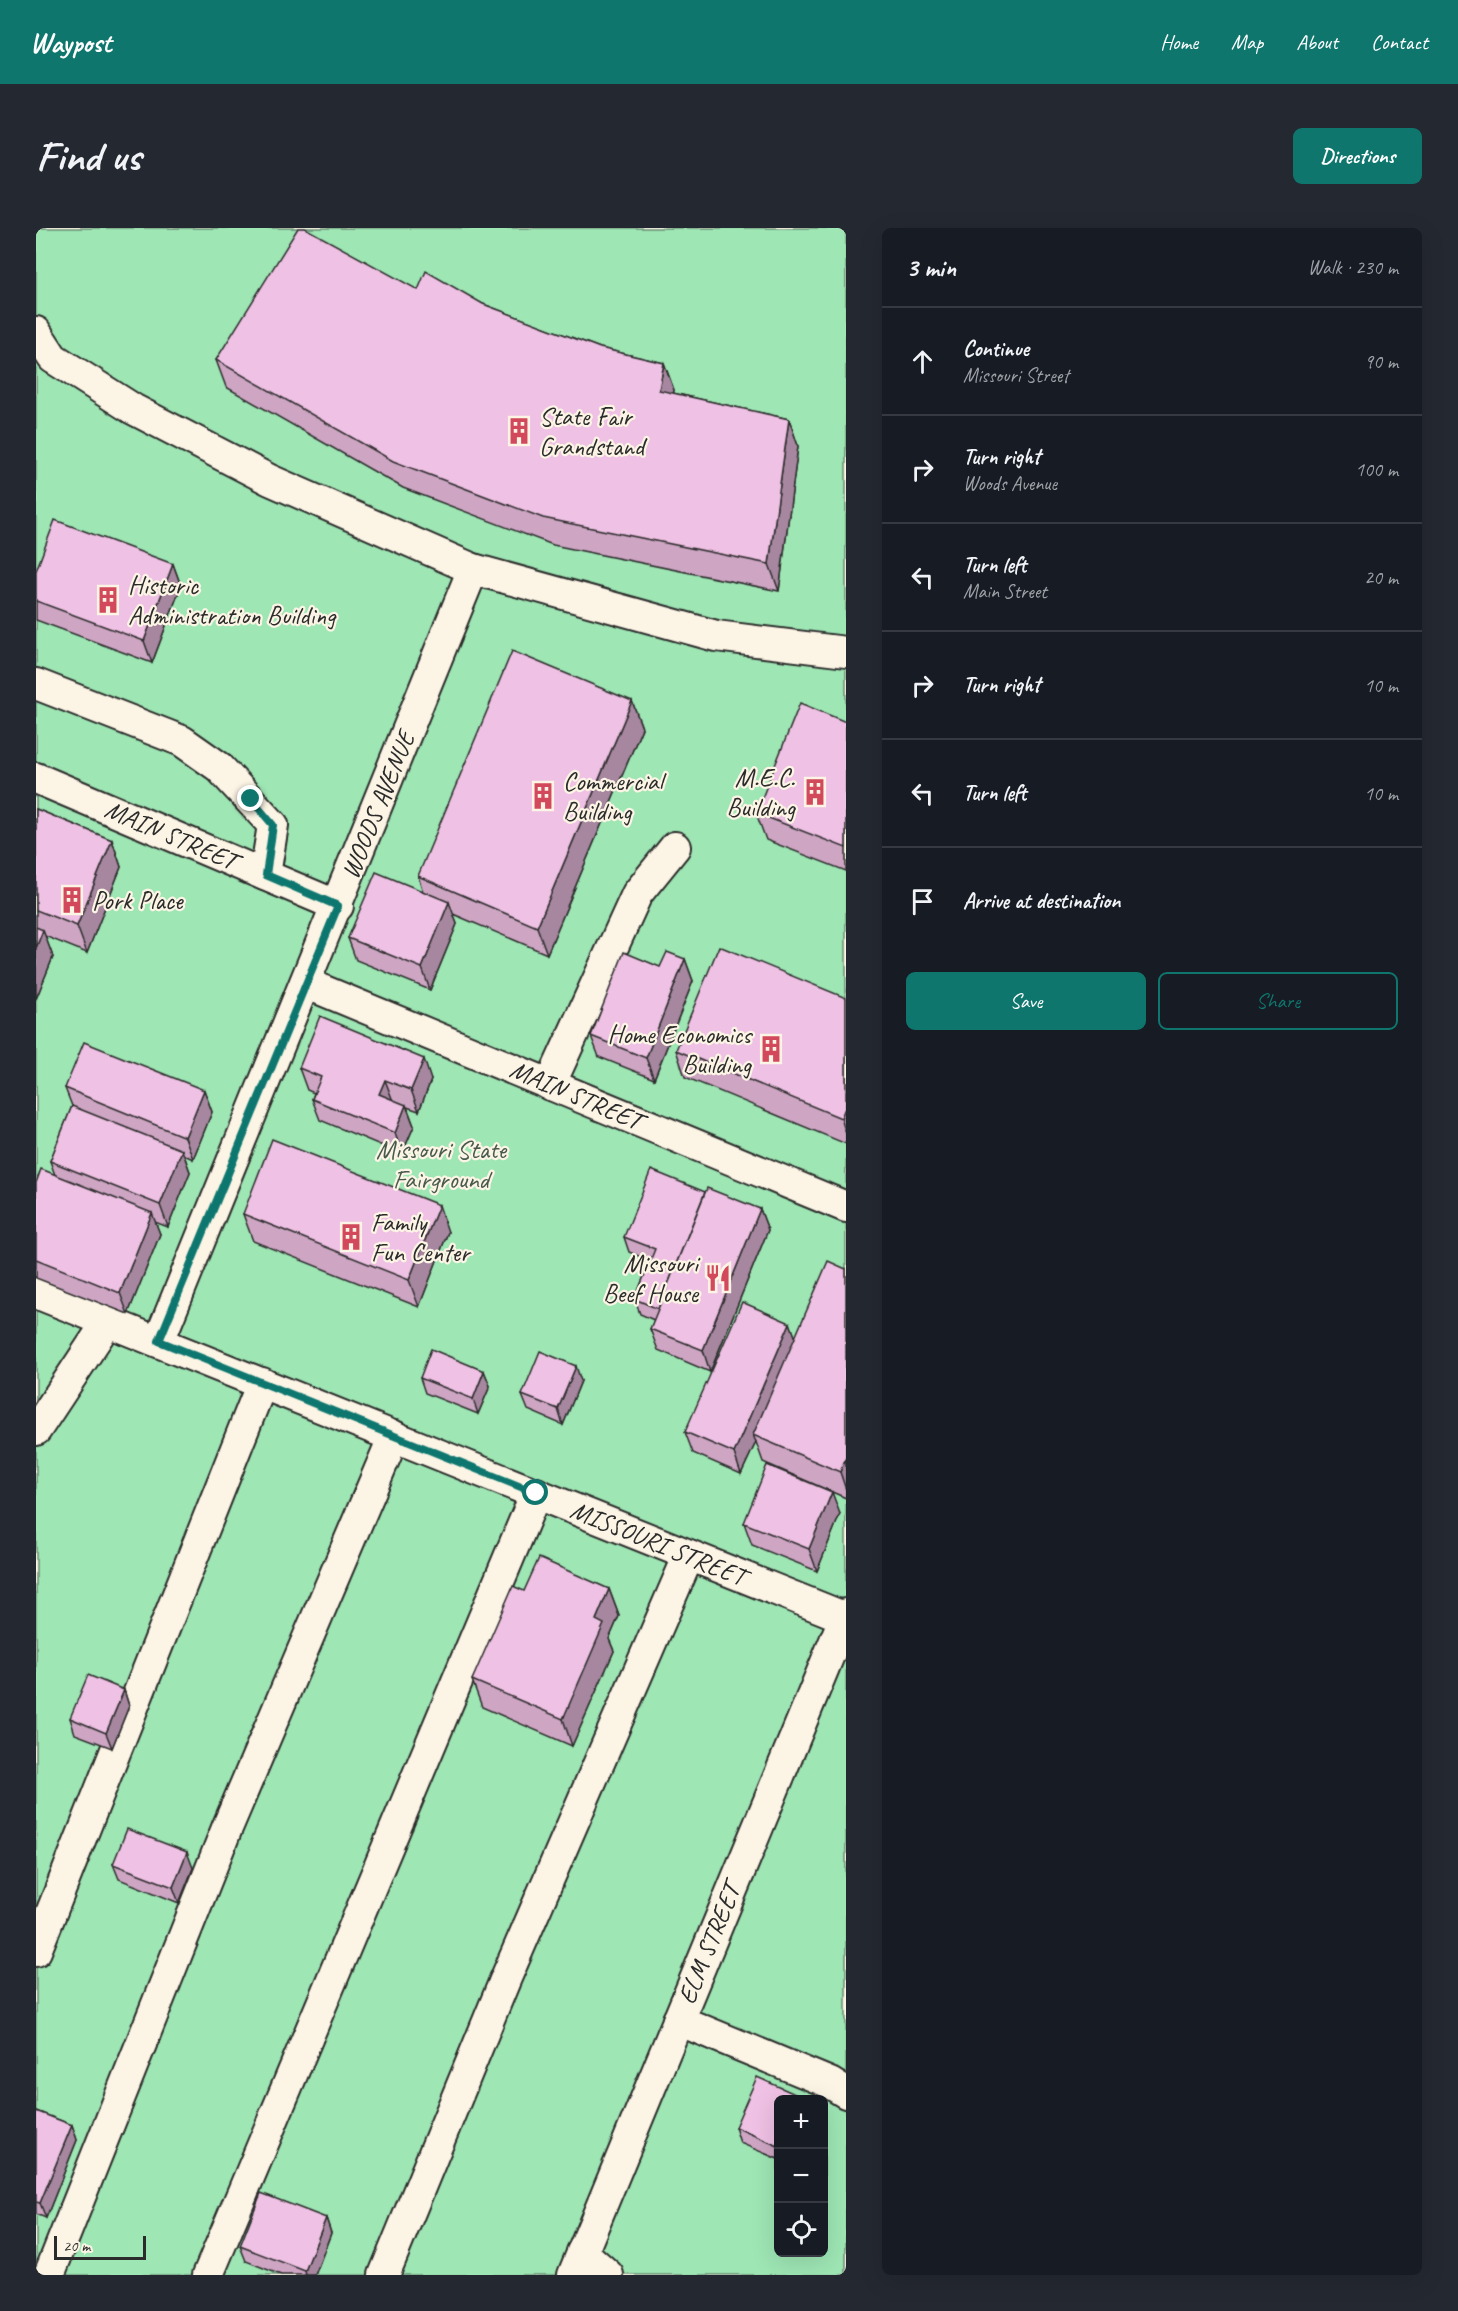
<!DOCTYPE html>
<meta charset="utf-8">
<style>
body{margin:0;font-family:Caveat,sans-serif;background:#242831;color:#f1f3f6}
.controls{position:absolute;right:18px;bottom:18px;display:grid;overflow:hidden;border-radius:9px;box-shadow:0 6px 24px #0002}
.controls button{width:54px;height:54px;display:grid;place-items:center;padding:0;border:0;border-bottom:2px solid #363941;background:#171b24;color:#f1f3f6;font:30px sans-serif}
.scale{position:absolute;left:18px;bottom:15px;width:92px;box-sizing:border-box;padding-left:6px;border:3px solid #2b2b2b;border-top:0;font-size:16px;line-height:21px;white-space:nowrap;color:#2b2b2b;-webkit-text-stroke:4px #fcf5e5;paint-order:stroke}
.stop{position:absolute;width:18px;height:18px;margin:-14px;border:4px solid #0f766e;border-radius:50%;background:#fff}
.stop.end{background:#0f766e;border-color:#fff;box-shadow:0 2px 6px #0008}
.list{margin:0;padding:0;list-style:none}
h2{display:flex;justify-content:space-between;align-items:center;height:78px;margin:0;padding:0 24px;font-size:26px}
h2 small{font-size:20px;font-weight:400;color:#9ea1a6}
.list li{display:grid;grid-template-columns:39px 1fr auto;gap:18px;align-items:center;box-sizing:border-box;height:108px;padding:0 24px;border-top:2px solid #363941}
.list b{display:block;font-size:22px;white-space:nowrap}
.list p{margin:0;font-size:20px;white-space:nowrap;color:#9ea1a6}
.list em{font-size:20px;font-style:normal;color:#9ea1a6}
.actions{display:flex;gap:12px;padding:18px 24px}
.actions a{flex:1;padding:14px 0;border:2px solid #0f766e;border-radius:9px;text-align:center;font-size:21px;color:#0f766e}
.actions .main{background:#0f766e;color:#fff}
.icon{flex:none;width:33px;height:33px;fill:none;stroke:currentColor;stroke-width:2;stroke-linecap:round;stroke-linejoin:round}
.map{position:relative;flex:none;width:810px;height:2047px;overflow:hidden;border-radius:9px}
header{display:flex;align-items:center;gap:36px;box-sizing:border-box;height:84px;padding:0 30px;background:#0f766e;color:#fff}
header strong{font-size:28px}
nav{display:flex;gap:33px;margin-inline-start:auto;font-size:21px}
.intro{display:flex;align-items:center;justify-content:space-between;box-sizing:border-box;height:144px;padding:0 36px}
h1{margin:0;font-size:42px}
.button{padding:15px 27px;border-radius:9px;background:#0f766e;color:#fff;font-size:21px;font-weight:700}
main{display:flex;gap:36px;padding:0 36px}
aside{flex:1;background:#171b24;border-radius:9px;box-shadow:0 6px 24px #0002}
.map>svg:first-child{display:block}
</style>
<header>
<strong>Waypost</strong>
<nav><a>Home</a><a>Map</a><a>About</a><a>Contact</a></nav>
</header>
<div class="intro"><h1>Find us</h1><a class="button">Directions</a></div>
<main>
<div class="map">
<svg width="810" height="2047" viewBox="0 0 810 2047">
<rect width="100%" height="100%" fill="#fcf5e5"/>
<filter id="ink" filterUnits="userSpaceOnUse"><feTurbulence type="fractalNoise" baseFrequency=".0167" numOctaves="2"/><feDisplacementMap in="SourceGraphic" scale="12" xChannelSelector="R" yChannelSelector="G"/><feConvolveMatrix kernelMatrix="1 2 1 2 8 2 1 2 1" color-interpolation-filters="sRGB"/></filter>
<g filter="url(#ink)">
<path fill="#9ee6b4" stroke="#648870" stroke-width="1.5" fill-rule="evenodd" d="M0 0H810V2047H0ZM742 1872H788V2024H742Z"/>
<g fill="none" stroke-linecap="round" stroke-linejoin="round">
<defs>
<g id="minor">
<path d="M0 104 17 130 97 181 234 252 437 341 680 408 810 424"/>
<path d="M0 456 146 513 183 539 237 597 229 647"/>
<path d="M0 550 302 678"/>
<path d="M269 755 810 979"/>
<path d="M514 857 601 666 639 619"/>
<path d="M0 1065 810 1390"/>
<path d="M123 1113 437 341"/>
<path d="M0 1202 72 1093"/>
<path d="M0 1723 226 1155"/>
<path d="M642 1792 794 1855 810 1865"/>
<path d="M546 2024 572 2047"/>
<path d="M13 2047 191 1600 358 1208"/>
<path d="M172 2047 500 1265"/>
<path d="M348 2047 469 1752 653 1327"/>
<path d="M537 2047 810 1386"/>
</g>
</defs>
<use href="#minor" stroke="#2b2b2b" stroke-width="34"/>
<use href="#minor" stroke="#fcf5e5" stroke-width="30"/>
</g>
<g fill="#cea6c4" stroke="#2b2b2b" stroke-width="1.5">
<path d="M382 62 447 76 564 120 628 135 638 162 637 165 753 191 762 218 743 363 517 317 367 260 190 159 180 132Z"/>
<path d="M137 336 145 358 116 435 0 392V343Z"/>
<path d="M596 473 606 500 511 726 417 686 421 696 394 762 320 732 312 710 387 664 382 648Z"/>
<path d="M810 494V643L730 612 720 585Z"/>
<path d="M0 581 76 612 85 639 51 725 9 708 17 729 0 771Z"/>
<path d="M649 731 657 753 618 851 563 829 555 808 624 739Z"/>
<path d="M810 770V916L649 849 640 822Z"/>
<path d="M263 840 395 852 383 883 371 879 378 898 366 926 284 892 276 871 278 865 271 862Z"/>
<path d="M29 860 168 862 176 884 157 931 148 927 154 944 132 999 119 994 124 1006 92 1086 0 1050V955L19 947 14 933 36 878Z"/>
<path d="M669 964 724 981 732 1002 674 1144 622 1122 614 1101 618 1092 604 1086 599 1071 614 1033 593 1024 588 1009Z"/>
<path d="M207 986 412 1004 383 1079 217 1013Z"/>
<path d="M810 1041V1270L727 1234 720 1214 705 1246 657 1225 649 1204 754 1095 759 1109Z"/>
<path d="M448 1143 454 1158 442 1186 389 1165 384 1150Z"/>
<path d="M545 1153 527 1197 492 1182 486 1167Z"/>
<path d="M804 1286 781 1343 716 1317 708 1295Z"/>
<path d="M573 1361 583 1388 573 1411 578 1423 536 1518 446 1479 436 1452 488 1363Z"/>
<path d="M88 1462 93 1478 76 1520 39 1506 34 1490Z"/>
<path d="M77 1636 157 1640 143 1675 83 1651Z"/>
<path d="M742 1872V1931L704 1915 699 1899Z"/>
<path d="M0 1883 36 1897 41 1912 10 1990 0 1986Z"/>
<path d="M290 1990 295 2005 279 2047H245L210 2033 204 2018Z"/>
</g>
<g fill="#a787a0" stroke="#2b2b2b" stroke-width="1.5">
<path d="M628 135 638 162 633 189 623 162Z"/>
<path d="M753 191 762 218 743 363 733 336Z"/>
<path d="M137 336 145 358 116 435 108 413Z"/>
<path d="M596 473 606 500 511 726 501 699Z"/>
<path d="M76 612 85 639 51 725 41 698Z"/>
<path d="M413 674 421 696 394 762 386 740Z"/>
<path d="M7 702 17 729 0 771V720Z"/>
<path d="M649 731 657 753 618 851 610 830Z"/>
<path d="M388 831 395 852 383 883 375 862Z"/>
<path d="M349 852 357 873 343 866Z"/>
<path d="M168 862 176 884 157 931 149 909Z"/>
<path d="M370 877 378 898 366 926 359 905Z"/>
<path d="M810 877V906L805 890Z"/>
<path d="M146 922 154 944 132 999 124 977Z"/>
<path d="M403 977 412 1004 383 1079 373 1052Z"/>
<path d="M724 981 732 1002 674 1144 667 1122Z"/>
<path d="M116 985 124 1006 92 1086 84 1065Z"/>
<path d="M754 1095 762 1116 717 1207 720 1214 705 1246 698 1225Z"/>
<path d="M540 1138 545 1153 527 1197 522 1181Z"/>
<path d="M448 1143 454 1158 442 1186 437 1171Z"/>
<path d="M810 1229V1262L804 1244Z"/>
<path d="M796 1264 804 1286 781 1343 773 1321Z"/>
<path d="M573 1361 583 1388 573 1411 578 1423 536 1518 527 1491 560 1392Z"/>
<path d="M88 1462 93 1478 76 1520 70 1505Z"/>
<path d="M151 1624 157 1640 143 1675 137 1659Z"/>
<path d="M36 1897 41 1912 10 1990 4 1975Z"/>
<path d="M290 1990 295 2005 279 2047H270L269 2043Z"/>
</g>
<g fill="#efc1e4" stroke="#2b2b2b" stroke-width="1.5">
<path d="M262 0H269L382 62 390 43 447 76 564 120 628 135 623 162 753 191 733 336 507 290 357 233 180 132Z"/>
<path d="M19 292 137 336 108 413 0 373V343Z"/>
<path d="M476 423 596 473 501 699 382 648Z"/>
<path d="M764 475 810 494V620L720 585Z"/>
<path d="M0 581 76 612 41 698 0 682Z"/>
<path d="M340 644 413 674 386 740 312 710Z"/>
<path d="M0 699 7 702 0 720Z"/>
<path d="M683 718 810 770V877L805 890 640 822Z"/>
<path d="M588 724 624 739 631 724 649 731 610 830 555 808Z"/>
<path d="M284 788 388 831 375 862 349 852 343 866 370 877 359 905 276 871 285 849 263 840Z"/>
<path d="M48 814 168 862 149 909 29 860Z"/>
<path d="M36 878 146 922 124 977 14 933Z"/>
<path d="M236 911 403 977 373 1052 207 986Z"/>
<path d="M5 941 116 985 84 1065 0 1031V955Z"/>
<path d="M615 942 669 964 622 1081 599 1071 619 1021 588 1009Z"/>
<path d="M671 960 724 981 667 1122 614 1101Z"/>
<path d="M792 1033 810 1041V1229L804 1244 717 1207Z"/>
<path d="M706 1074 754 1095 698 1225 649 1204Z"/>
<path d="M395 1121 448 1143 437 1171 384 1150Z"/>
<path d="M504 1123 540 1138 522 1181 486 1167Z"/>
<path d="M731 1237 796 1264 773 1321 708 1295Z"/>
<path d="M503 1330 573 1361 560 1392 568 1396 527 1491 436 1452 477 1358 488 1363Z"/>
<path d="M52 1447 88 1462 70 1505 34 1490Z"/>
<path d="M91 1601 151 1624 137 1659 77 1636Z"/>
<path d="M721 1849 768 1870V1872H742V1918L699 1899Z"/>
<path d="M0 1883 36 1897 4 1975 0 1974Z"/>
<path d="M225 1965 290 1990 269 2043 204 2018Z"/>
</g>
</g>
<g fill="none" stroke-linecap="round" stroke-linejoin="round" filter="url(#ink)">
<path stroke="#0f766e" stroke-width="8" d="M215 571 237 597 230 647 302 678 123 1113 500 1265"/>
</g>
<defs>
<symbol id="building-bare" viewBox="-9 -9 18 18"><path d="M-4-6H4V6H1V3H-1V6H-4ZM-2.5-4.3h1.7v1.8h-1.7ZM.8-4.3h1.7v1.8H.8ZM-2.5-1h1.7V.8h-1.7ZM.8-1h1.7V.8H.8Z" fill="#d1495b" stroke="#fcf5e5" stroke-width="2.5" paint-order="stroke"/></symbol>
<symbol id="restaurant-bare" viewBox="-9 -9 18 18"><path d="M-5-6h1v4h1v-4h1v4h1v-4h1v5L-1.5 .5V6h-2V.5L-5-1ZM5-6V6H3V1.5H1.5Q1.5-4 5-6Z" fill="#d1495b" stroke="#fcf5e5" stroke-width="2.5" paint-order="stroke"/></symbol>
</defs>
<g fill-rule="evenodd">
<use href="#building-bare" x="464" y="184" width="38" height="38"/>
<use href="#building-bare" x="53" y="353" width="38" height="38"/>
<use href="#building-bare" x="760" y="545" width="38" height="38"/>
<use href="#building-bare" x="488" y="549" width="38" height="38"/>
<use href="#building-bare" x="17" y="653" width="38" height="38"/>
<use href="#building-bare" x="716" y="802" width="38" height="38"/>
<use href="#building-bare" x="296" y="990" width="38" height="38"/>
<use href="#restaurant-bare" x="663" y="1031" width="38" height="38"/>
</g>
<g text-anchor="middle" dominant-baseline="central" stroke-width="4.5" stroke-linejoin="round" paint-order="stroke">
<g font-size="26" fill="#2b2b2b" stroke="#fcf5e5" text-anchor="start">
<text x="503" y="188">State Fair<tspan x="503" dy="30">Grandstand</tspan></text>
<text x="92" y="357">Historic<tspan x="92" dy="30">Administration Building</tspan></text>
<text x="759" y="549" text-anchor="end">M.E.C.<tspan x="759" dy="30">Building</tspan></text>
<text x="527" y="553">Commercial<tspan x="527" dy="30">Building</tspan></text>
<text x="56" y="672">Pork Place</text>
<text x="715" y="806" text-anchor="end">Home Economics<tspan x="715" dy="30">Building</tspan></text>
<text x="335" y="994">Family<tspan x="335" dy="30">Fun Center</tspan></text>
<text x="662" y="1035" text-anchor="end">Missouri<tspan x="662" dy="30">Beef House</tspan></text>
</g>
<g font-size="26" fill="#2b2b2b" stroke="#fcf5e5">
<text transform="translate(342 577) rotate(-68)">WOODS AVENUE</text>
<text transform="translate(135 607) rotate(23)">MAIN STREET</text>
<text transform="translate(540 867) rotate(23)">MAIN STREET</text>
<text transform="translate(622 1315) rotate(22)">MISSOURI STREET</text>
<text transform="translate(673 1716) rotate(-68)">ELM STREET</text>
</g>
<g font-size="26" fill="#485a4d" stroke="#fcf5e5">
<text x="405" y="921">Missouri State<tspan x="405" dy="30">Fairground</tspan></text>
</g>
</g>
</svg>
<div class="controls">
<button>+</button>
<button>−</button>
<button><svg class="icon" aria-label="locate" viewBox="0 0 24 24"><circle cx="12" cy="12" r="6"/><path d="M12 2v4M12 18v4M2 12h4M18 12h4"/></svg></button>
</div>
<div class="scale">20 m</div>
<div class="stop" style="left:500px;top:1265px"></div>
<div class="stop end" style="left:215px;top:571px"></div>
</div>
<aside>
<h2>3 min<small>Walk · 230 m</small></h2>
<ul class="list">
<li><svg class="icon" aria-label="ahead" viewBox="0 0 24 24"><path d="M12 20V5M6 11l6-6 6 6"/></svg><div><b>Continue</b><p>Missouri Street</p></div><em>90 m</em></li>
<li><svg class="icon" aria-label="right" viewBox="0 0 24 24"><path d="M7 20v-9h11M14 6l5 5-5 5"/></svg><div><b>Turn right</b><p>Woods Avenue</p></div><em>100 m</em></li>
<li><svg class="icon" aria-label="left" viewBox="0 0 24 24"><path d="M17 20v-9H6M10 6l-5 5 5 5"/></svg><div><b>Turn left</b><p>Main Street</p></div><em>20 m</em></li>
<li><svg class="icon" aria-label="right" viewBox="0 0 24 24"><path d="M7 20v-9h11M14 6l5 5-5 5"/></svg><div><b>Turn right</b></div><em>10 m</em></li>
<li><svg class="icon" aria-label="left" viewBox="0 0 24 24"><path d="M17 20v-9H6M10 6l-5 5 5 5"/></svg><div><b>Turn left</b></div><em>10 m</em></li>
<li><svg class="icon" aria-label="arrive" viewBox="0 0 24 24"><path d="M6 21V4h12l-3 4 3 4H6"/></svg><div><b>Arrive at destination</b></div></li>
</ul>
<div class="actions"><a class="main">Save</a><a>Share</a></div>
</aside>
</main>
